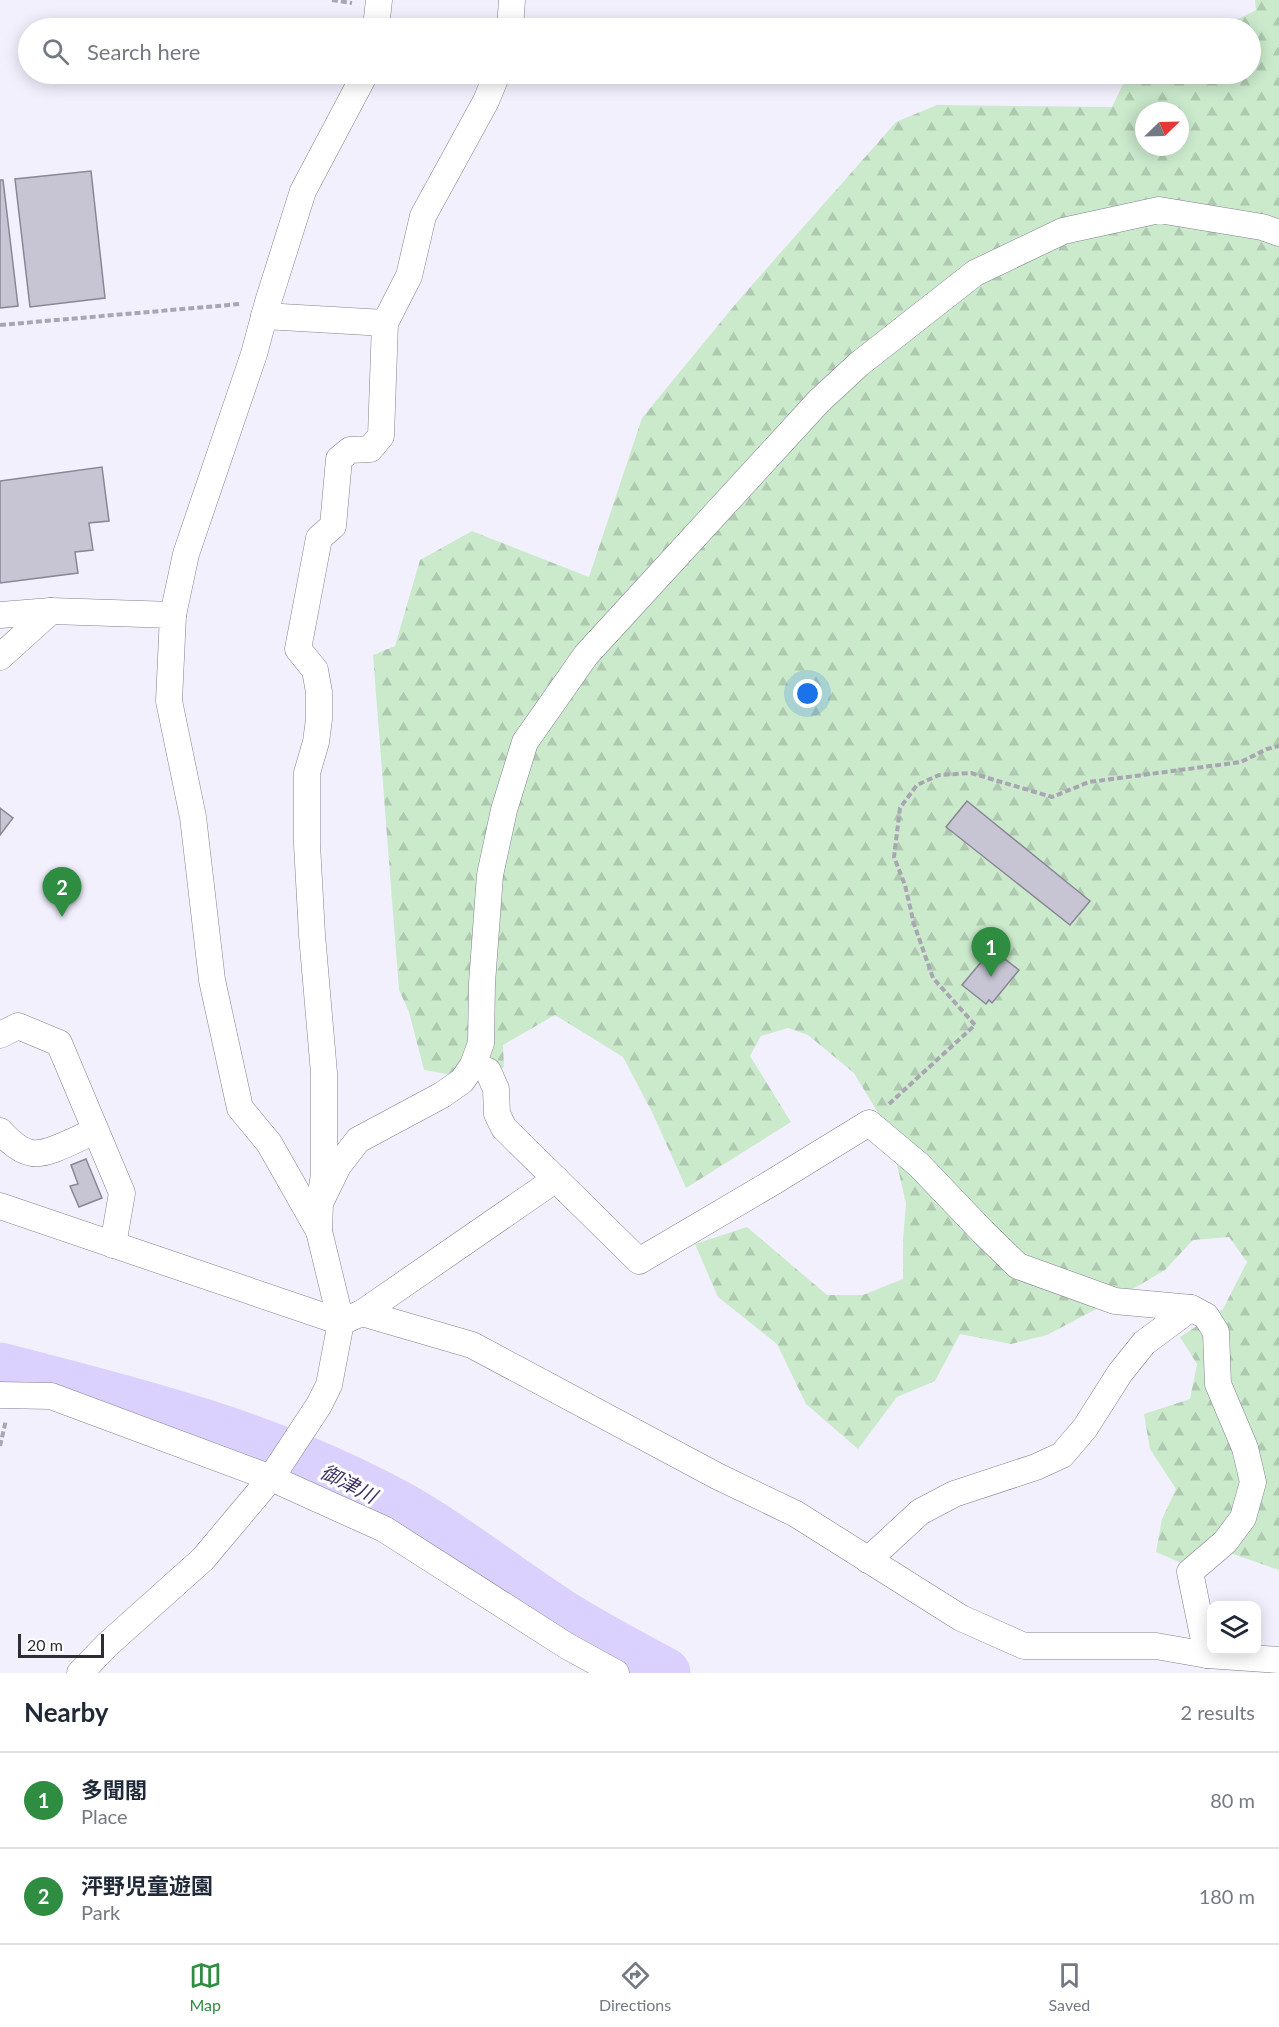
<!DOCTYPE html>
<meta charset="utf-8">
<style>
body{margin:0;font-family:Lato,"Noto Sans JP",sans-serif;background:#f2f2f3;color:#1f2937}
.controls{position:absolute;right:18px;bottom:18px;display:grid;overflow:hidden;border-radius:12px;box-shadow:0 3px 15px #0003}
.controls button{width:54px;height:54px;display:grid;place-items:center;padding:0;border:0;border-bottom:2px solid #e0e1e3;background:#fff;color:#1f2937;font:30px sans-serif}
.compass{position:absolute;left:1135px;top:102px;width:54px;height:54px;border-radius:50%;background:#fff;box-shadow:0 3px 15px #0003;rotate:67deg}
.scale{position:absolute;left:18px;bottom:15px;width:86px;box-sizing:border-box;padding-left:6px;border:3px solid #2e2d33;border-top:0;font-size:16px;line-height:21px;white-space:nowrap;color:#2e2d33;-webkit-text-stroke:4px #fff;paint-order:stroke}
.you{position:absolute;left:808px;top:694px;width:21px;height:21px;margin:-15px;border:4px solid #fff;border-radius:50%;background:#1a73e8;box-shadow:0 0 0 9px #1a73e833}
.badge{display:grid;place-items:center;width:39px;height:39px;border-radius:50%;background:#2e8d40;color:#fff;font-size:20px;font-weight:700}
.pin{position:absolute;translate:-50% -50px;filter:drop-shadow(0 2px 3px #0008)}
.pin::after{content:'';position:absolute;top:32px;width:21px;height:18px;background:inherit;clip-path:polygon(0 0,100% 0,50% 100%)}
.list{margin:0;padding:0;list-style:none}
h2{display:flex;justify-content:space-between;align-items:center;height:78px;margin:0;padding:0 24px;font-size:26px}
h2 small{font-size:20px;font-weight:400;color:#747a83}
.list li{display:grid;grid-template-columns:39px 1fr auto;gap:18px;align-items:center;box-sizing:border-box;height:96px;padding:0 24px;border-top:2px solid #e0e1e3}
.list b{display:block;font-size:22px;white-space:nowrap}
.list p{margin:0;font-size:20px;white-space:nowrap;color:#747a83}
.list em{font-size:20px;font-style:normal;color:#747a83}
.icon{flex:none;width:33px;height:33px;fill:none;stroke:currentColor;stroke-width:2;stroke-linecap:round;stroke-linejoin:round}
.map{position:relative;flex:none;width:1279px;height:1673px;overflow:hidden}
.search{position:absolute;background:#fff;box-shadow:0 3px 15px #0003;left:18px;right:18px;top:18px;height:66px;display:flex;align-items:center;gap:15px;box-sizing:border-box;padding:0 21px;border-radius:33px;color:#747a83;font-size:22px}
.sheet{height:270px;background:#fff}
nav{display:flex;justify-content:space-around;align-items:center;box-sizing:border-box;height:84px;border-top:2px solid #e0e1e3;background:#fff;font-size:16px;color:#747a83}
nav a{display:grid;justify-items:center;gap:3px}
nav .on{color:#2e8d40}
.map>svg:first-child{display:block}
</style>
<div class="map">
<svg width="1279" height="1673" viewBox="0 0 1279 1673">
<defs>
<pattern id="forest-firs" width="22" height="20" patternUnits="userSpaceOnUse" patternTransform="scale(1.5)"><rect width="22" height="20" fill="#cbeacc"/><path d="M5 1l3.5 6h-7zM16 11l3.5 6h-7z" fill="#afc9b0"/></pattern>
</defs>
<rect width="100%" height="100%" fill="#f2f0fd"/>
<path fill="url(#forest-firs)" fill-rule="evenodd" d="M1255 0H1279V1570L1230 1553 1186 1565 1156 1552 1162 1519 1176 1489 1150 1449 1144 1414 1190 1399 1197 1364 1180 1337 1223 1309 1247 1262 1229 1237 1193 1240 1165 1270 1121 1296 1047 1335 1011 1344 960 1334 935 1381 897 1397 858 1449 806 1404 777 1344 718 1297 695 1244 747 1227 827 1295H863L903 1279V1241L906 1203 889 1131 854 1073 808 1035 788 1028 761 1036 750 1056 791 1122 686 1188 653 1114 623 1057 555 1015 503 1045 504 1067 481 1080 424 1070 409 1012 399 990 373 655 395 646 420 560 472 531 589 577 642 418 738 301 896 122 937 105 1112 107 1127 76 1132 74H1250V28H1220L1256 10ZM1144 111H1180V147H1144Z"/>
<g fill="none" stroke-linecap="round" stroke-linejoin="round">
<path stroke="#dad1fe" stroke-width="51" d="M0 1368C133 1402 269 1436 391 1502 451 1534 504 1578 562 1615 595 1636 630 1654 665 1673"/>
</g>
<g fill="#c7c4d3" stroke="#8a8795" stroke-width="1.5">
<path d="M91 171 105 298 30 307 15 179Z"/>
<path d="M0 180H3L18 306 0 308Z"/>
<path d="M102 467 109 521 89 523 93 550 75 552 78 573 0 583V481Z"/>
<path d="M967 801 1090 901 1070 925 946 827Z"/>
<path d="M0 808 13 818 0 835Z"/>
<path d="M992 949 1019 970 992 1003 989 1000 986 1004 962 985Z"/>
<path d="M86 1159 102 1198 79 1207 70 1186 78 1184 71 1165Z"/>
</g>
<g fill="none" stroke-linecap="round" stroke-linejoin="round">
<defs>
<g id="street">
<path d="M376 28 379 0"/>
<path d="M510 28 512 0"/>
<path d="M264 316 385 323"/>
<path d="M0 615 51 611 173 615 169 701 193 817 212 980 240 1108 269 1143 319 1231"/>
<path d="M173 615 186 554 254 354 268 302 303 191 365 74"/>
<path d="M0 657 51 611"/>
<path d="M0 1035 18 1026 59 1043 122 1193 113 1245"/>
<path d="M473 1065 488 1071 496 1089 497 1114 504 1128 639 1261 773 1182 869 1123 919 1165 983 1232 1018 1266 1115 1301 1191 1308 1206 1316 1216 1332 1218 1384 1245 1448 1253 1482 1243 1518 1225 1542 1190 1572 1207 1655"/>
<path d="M0 1131C8 1140 20 1151 32 1153 48 1156 80 1137 95 1131"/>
<path d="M322 1187 324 1174V1073L312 935 307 844V773L316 742 319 719V692L315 670 298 649 319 538 333 526 339 459 350 450 370 449 381 436 385 323 409 276 423 216 486 101 497 74"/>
<path d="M0 1206 341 1322 362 1313 472 1345 717 1476 796 1514 961 1618 1024 1646H1156L1207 1655 1279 1660"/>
<path d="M362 1313 556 1179"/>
<path d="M0 1395 51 1396 271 1478 384 1529 567 1646 616 1673"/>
<path d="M868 1560 920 1512 954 1494 1036 1467 1062 1455 1085 1428 1120 1373 1144 1343 1191 1308"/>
<path d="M80 1673 107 1645 203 1559 271 1478 319 1405 329 1385 341 1322 319 1231 320 1203 338 1166 358 1140 442 1095 462 1081 473 1065 481 1043 482 983 490 875 504 810 525 742 586 655 819 401 859 364 975 273 1063 231 1159 210 1262 227 1279 233"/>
</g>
</defs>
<use href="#street" stroke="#83818f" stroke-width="27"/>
<g stroke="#a8a6b1" stroke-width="4" stroke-dasharray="6 3" stroke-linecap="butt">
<path d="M332 0 352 3"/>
<path d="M0 325 240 304"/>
<path d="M889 1104 975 1025 933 978 914 924 905 885 894 857 900 808 917 785 939 775 971 773 1052 797 1089 782 1241 762 1267 749 1279 746"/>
<path d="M0 1446 6 1420"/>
</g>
<use href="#street" stroke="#fff" stroke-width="26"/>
</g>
<g text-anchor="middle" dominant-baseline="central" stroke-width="6" stroke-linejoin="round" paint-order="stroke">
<g font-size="20" font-style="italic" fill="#3e2f65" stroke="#fff">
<text transform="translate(349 1483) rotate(27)">御津川</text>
</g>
</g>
</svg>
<div class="controls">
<button><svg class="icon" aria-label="layers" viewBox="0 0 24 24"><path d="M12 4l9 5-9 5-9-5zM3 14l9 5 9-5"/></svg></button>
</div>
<svg class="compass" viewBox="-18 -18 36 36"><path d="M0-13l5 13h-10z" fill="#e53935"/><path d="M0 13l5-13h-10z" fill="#747a83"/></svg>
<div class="scale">20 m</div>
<div class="you"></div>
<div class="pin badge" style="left:991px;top:977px">1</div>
<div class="pin badge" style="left:62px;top:917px">2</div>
<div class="search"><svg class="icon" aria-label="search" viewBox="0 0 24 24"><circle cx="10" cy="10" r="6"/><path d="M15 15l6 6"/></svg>Search here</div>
</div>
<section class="sheet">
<h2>Nearby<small>2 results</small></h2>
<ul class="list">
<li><span class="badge">1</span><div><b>多聞閣</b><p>Place</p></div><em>80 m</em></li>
<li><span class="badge">2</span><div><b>泙野児童遊園</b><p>Park</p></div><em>180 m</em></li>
</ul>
</section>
<nav>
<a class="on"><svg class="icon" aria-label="map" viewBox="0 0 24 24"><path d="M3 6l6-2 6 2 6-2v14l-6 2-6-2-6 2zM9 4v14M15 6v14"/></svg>Map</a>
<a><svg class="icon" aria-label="directions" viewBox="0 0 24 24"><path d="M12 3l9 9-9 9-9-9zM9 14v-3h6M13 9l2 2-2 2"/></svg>Directions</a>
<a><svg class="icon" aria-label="saved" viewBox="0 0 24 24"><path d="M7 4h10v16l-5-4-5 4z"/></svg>Saved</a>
</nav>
